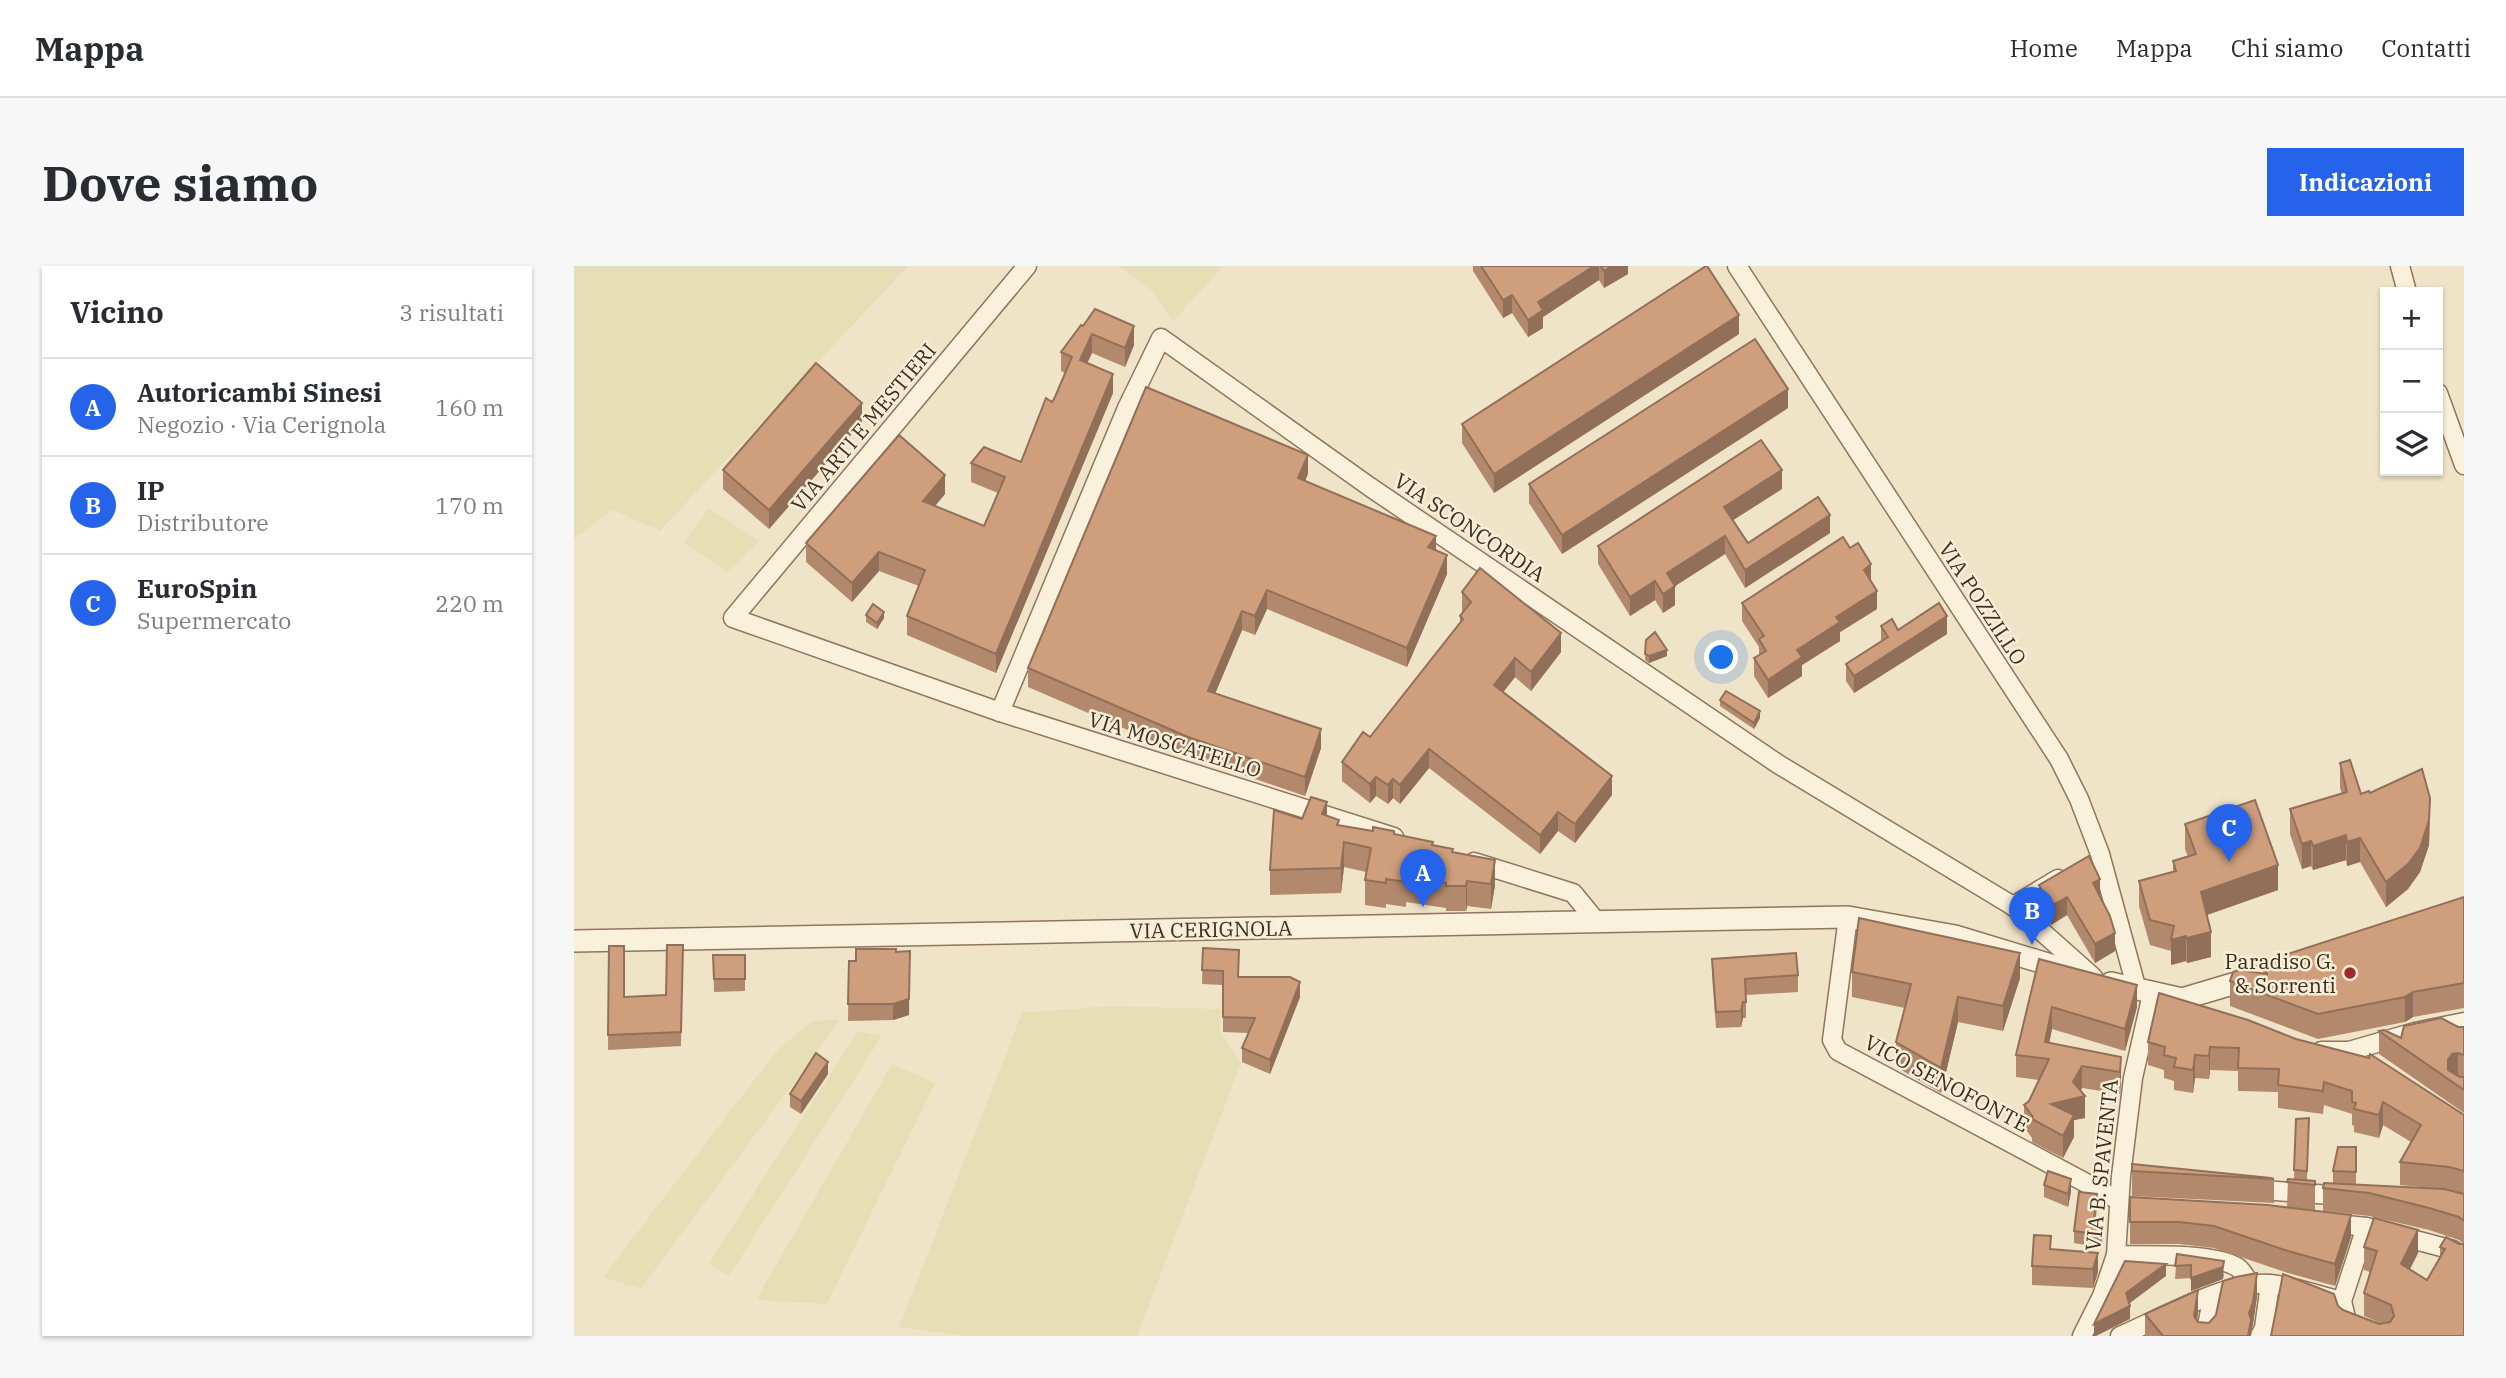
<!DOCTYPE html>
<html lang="it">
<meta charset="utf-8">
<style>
body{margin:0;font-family:"IBM Plex Serif",serif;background:#f7f7f7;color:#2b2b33}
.controls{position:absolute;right:21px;top:21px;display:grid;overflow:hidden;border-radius:0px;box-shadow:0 2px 5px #0004}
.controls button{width:63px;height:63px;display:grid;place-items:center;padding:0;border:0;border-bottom:2px solid #e1e1e2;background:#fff;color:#2b2b33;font:35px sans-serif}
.you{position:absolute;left:1148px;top:392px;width:24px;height:24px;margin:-18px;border:5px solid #fff;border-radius:50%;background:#1a73e8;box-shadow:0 0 0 10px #1a73e833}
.badge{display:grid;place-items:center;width:46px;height:46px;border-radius:50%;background:#2563eb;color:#fff;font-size:23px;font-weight:700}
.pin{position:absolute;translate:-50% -58px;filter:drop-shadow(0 2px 4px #0008)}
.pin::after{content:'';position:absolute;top:37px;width:24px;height:21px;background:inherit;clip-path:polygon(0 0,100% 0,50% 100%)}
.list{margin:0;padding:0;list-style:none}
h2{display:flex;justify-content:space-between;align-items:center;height:91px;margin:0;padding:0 28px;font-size:30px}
h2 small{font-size:23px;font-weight:400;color:#7c7c81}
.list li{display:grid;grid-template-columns:46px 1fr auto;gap:21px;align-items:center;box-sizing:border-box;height:98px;padding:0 28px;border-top:2px solid #e1e1e2}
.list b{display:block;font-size:26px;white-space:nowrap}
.list p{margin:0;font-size:23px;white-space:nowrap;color:#7c7c81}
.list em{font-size:23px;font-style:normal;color:#7c7c81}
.icon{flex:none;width:38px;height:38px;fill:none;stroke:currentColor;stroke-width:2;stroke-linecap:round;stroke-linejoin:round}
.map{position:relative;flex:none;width:1890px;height:1070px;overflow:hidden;border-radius:0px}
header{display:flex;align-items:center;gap:42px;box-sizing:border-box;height:98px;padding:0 35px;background:#fff;border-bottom:2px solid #e1e1e2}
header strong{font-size:33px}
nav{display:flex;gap:38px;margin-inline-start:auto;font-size:24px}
.intro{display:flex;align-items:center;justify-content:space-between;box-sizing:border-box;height:168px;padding:0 42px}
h1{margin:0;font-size:49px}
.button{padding:18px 32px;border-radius:0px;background:#2563eb;color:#fff;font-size:24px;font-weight:700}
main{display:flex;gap:42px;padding:0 42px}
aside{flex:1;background:#fff;border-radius:0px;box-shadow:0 2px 5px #0004}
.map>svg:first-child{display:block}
</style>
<header>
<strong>Mappa</strong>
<nav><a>Home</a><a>Mappa</a><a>Chi siamo</a><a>Contatti</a></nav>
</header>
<div class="intro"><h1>Dove siamo</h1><a class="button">Indicazioni</a></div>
<main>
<aside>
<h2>Vicino<small>3 risultati</small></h2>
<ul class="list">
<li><span class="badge">A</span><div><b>Autoricambi Sinesi</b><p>Negozio · Via Cerignola</p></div><em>160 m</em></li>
<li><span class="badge">B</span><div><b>IP</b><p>Distributore</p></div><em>170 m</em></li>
<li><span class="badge">C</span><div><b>EuroSpin</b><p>Supermercato</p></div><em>220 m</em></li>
</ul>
</aside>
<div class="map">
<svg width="1890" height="1070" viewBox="0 0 1890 1070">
<rect width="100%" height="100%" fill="#f0e4c8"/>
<g fill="#e6deb5">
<path d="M0 0H334L86 265 39 244 0 273Z"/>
<path d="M545 0H650L599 55 578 25Z"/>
<path d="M135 242 185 275 154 307 110 276Z"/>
<path d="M536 740 647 743 646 766 667 797 563 1070H392L325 1061 448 747Z"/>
<path d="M266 754 67 1023 29 1011 204 783 239 755Z"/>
<path d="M284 765 308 770 155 1010 135 997Z"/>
<path d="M318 798 361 817 253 1038 182 1034Z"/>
</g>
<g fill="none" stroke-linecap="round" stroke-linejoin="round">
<defs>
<g id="minor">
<path d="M453 0 159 352 426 446 820 571"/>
<path d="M1163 0 1485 493 1505 533 1526 588 1563 724"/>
<path d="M1826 0 1833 26"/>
<path d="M1864 127 1890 199"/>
<path d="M426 446 553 142 587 72 796 221 1204 498 1439 640 1519 711"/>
<path d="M900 596 999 627 1022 655"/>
<path d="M1439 640 1484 613"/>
<path d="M1274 651 1258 774 1264 785 1544 934"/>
<path d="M1747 785H1775L1841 766 1890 756"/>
<path d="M1675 923 1770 930"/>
<path d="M1753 957 1792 961 1879 984 1890 991"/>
<path d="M1542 989C1572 990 1638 986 1663 1001 1669 1005 1672 1012 1676 1018"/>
<path d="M1768 1035 1792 961"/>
<path d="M1508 1070 1528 1030 1542 989 1547 910 1559 812 1578 728"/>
<path d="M1546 1070C1586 1053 1652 1015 1694 1018 1718 1019 1744 1030 1768 1035L1773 1056 1809 1070"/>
<path d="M1631 1070 1639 1029"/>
<path d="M1686 1070 1690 1062 1696 1018"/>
</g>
<g id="tertiary">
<path d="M0 675 1274 651 1381 670 1490 703"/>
<path d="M1537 717 1608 733 1682 711"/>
</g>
</defs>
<use href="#minor" stroke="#8d765c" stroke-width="21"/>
<use href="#tertiary" stroke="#8d765c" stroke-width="24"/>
<use href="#minor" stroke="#faf1dc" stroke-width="18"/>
<use href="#tertiary" stroke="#faf1dc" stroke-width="21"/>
</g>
<g fill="#b2896c">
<path d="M899 0H1054V8L1030 22 1025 14 969 51V62L954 71 938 47 929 52 899 5Z"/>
<path d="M509 60 560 79 551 101 518 87 513 97 539 127 422 407 333 369V350L345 320 305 305 278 336 232 296V277L371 228 361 240 410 260 424 227 397 216V197L447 196 481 131 491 107 487 105V86Z"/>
<path d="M1165 68 920 227 888 177V158Z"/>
<path d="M1214 142 988 288 955 237V218Z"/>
<path d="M288 156 195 263 149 223V204Z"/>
<path d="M734 208 731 215 862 284 873 308 833 401 693 343 681 369 668 364 641 428 747 482 731 530 614 490 454 421V402Z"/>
<path d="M1208 223 1159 254 1174 277 1256 267 1171 322 1151 288 1101 320V339L1089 347 1081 334 1056 350 1024 298V280Z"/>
<path d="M1297 316 1303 343 1266 366V375L1228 399V410L1194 432 1180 410V392L1185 389V381L1168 355V337Z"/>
<path d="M888 326 987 386 957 425 941 411 929 426 1038 529 1001 577 984 565 966 588 855 502 826 538 819 532 814 538 802 530 796 537 768 515V496L796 471 886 357V350L889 346 888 345Z"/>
<path d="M292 349 310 352 303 363 292 356Z"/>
<path d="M1307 360 1324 364 1373 368 1280 427 1272 415V398L1307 375Z"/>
<path d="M1072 374 1093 390 1075 397 1071 394Z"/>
<path d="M1146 434 1186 452 1180 463 1146 440Z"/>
<path d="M1766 497 1787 528 1796 527 1856 557 1855 579 1846 606 1834 623 1812 641 1786 596 1773 600 1772 594 1739 604 1737 600 1728 603 1716 568V543L1768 528 1766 522Z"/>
<path d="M753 549 765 560 820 568 879 586 921 619 917 643 893 640 892 645H872V642L832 636V641L812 638V642L791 639V614L792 606 770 601 767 627 696 629V604L728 553Z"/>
<path d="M1611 558 1704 624 1633 649 1637 691 1613 697 1612 695 1597 699V685L1576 679 1565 640V615L1599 606V595L1614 591 1611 583Z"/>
<path d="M1465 619 1526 631 1541 685 1521 697 1493 649 1477 659 1465 638Z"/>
<path d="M1890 631V742L1839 751 1831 756 1744 773 1656 740V715L1689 708V696Z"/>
<path d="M109 679 107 780 34 784 35 680 50 731 92 729Z"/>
<path d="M629 682 665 711 726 731 696 808 668 796V782L675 767 649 766V719L628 718Z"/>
<path d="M139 689H171V725L140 726Z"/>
<path d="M1138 693 1224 709V726L1172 729V752H1169L1167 761 1142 762 1138 709Z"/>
<path d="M1465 693 1563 741 1551 785 1478 763 1475 777 1547 791V813L1546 828 1508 822 1507 825 1511 852 1500 854V871L1489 892 1458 876V872L1450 861V839L1455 835 1465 814 1442 811V789Z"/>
<path d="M275 695 335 749 319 754 274 755Z"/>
<path d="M1278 706 1446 712 1429 765 1384 756 1367 827 1322 801V776L1331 742 1278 731Z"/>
<path d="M1585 727 1890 849V1070H1697L1764 1040 1769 1044 1806 1057 1790 1050V1027L1796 1006 1790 1004V981L1844 987 1836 1003 1853 1014 1866 992V981L1890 978 1885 974 1855 964 1795 950 1749 945V922L1759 918V905L1782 881V919L1866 923 1826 919V896L1837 876 1809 859 1805 872 1780 866V860L1778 859V848L1750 839 1749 848 1704 842V826L1664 825V805L1636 804 1635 813 1621 812 1619 827 1600 824V815L1590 812V804L1574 799V776Z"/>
<path d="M1884 761H1890V847L1805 788V765L1827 772Z"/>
<path d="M254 808 227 848 216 841V828Z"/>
<path d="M1735 852 1733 914 1741 915V944L1713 941 1714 913 1720 914 1722 853Z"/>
<path d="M1558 898 1700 913V937L1558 930Z"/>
<path d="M1470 919 1497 926 1494 941 1470 931Z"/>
<path d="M1556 931 1777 971 1761 1020 1714 1007 1640 982 1605 978H1556Z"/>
<path d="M1523 941 1522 952 1529 954 1528 982 1500 977V965Z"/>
<path d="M1477 983 1524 1006 1519 1022 1458 1019V1000Z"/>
<path d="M1603 988 1650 1008 1649 1013 1617 1025V1012L1601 1013Z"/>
<path d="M1683 1030 1677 1070H1571V1048L1624 1047 1623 1054 1624 1056 1635 1057Z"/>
</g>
<g fill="#916f58">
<path d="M1020 0H1025V14L969 51V62L954 71V54L964 36Z"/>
<path d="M1038 0H1054V8L1030 22V5Z"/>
<path d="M938 29V47L929 52V34Z"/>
<path d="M1165 49V68L920 227V208Z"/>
<path d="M560 60V79L551 101V82Z"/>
<path d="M518 68V87L506 113V94Z"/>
<path d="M539 108V127L422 407V388Z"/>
<path d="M1214 123V142L988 288V269Z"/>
<path d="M288 137V156L195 263V244Z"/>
<path d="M734 189V208L724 231V212Z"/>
<path d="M1208 204V223L1150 260V241Z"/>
<path d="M371 209V228L349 254V235Z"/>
<path d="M1256 249V267L1171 322V304Z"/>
<path d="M862 270V289L854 281Z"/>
<path d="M1151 270V288L1101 320V339L1089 347V328L1093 307Z"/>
<path d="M305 286V305L278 336V317Z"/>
<path d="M873 289V308L833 401V382Z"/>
<path d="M1297 298V316L1290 304Z"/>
<path d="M1081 315V334L1056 350V331Z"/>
<path d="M693 324V343L681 369V350Z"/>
<path d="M1303 325V343L1266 366V375L1228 399V410L1194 432V414L1223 384 1262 351Z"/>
<path d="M668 345V364L634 444V425Z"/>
<path d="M310 346V352L303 363V357Z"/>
<path d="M1373 350V368L1280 427V410Z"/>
<path d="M987 367V386L957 425V406Z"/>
<path d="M1093 384V390L1075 397V390Z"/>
<path d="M941 392V411L920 438V419Z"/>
<path d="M1186 445V452L1180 463V457Z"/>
<path d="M747 463V482L731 530V511Z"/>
<path d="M855 483V502L826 538V519Z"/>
<path d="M1038 510V529L1001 577V558Z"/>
<path d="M802 511V530L796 537V518Z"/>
<path d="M819 513V532L814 538V519Z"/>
<path d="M1856 532 1855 579 1846 606 1834 623 1812 641V616Z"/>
<path d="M753 536V561L748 548Z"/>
<path d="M984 546V565L966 588V569Z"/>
<path d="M1772 569V594L1739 604V580Z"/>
<path d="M1786 572V596L1773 600V576Z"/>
<path d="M1737 575V600L1728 603V578Z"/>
<path d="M770 576V601L767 627V602Z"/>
<path d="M921 594V619L917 643V618Z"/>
<path d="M1704 599V624L1627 651V626Z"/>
<path d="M1526 613V632L1519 617Z"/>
<path d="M893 615V640L892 645V620Z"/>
<path d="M1493 631V649L1477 659V640Z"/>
<path d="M1637 666V691L1613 697V672Z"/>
<path d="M1541 667V685L1521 697V678Z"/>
<path d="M1612 670V695L1597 699V674Z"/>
<path d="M336 685 335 749 319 754V738Z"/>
<path d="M1446 687V712L1429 765V740Z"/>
<path d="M726 716V731L696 808V794Z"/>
<path d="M1563 719V741L1551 785V763Z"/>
<path d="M1839 726V751L1831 756V731Z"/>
<path d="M1384 731V756L1367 827V802Z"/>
<path d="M1169 736V752L1167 761V745Z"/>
<path d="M1478 741V763L1472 793 1471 776Z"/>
<path d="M1636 781V804L1635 813V790Z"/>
<path d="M1884 787V810L1878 811 1876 814 1874 794 1878 788Z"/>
<path d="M1621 789V812L1619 827V804Z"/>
<path d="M1547 791V813L1546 828V806Z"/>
<path d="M254 796V808L227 848V835Z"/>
<path d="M1508 800V822L1503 831 1511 830V852L1500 854V871L1489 892V870L1477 838 1499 816Z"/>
<path d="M1809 836V859L1805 872V849Z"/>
<path d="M1497 913V926L1494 941V928Z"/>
<path d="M1777 949V971L1761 1020V998Z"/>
<path d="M1844 964V987L1827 1021V998Z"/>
<path d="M1524 987V1006L1519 1022V1003Z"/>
<path d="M1650 995 1649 1013 1617 1025V1012Z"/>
<path d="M1592 998V1010L1552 1040V1027Z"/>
<path d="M1683 1007V1030L1679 1059 1677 1064V1070H1674L1675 1047Z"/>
<path d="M1624 1024V1047L1621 1070 1620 1050Z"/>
<path d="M1556 1040V1053L1522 1070H1520V1058Z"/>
</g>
<g fill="#cf9f7d" stroke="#916f58" stroke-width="2">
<path d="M907 0H1020L964 36 969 44 954 54 938 29 929 34Z"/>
<path d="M1027 0H1038L1030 5Z"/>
<path d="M1132 0H1133L1165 49 920 208 888 158Z"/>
<path d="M521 43 560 60 551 82 518 68 506 94 539 108 422 388 333 350 351 304 305 286 278 317 232 277 325 169 371 209 349 235 410 260 431 211 397 197 410 181 447 196 472 132 478 136 481 131 498 91 487 86 507 59 509 60Z"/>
<path d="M1181 73 1214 123 988 269 955 218Z"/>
<path d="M242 97 288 137 195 244 149 204Z"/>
<path d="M572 121 734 189 724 212 862 270 854 281 873 289 833 382 693 324 681 350 668 345 634 425 747 463 731 511 614 471 454 402Z"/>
<path d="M1187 174 1208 204 1150 241 1174 277 1244 231 1256 249 1171 304 1151 270 1093 307 1101 320 1089 328 1081 315 1056 331 1024 280Z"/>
<path d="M1269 271 1276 282 1284 277 1297 298 1290 304 1303 325 1262 351 1266 356 1223 384 1228 391 1194 414 1180 392 1192 385 1185 373 1190 370 1168 337Z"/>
<path d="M906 302 987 367 957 406 941 392 920 419 1038 510 1001 558 984 546 966 569 855 483 826 519 819 513 814 519 802 511 796 518 768 496 789 466 796 471 889 353 886 350 897 336 888 326Z"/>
<path d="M1365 337 1373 350 1280 410 1272 398 1314 371 1307 360 1318 353 1324 364Z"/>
<path d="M299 338 310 346 303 357 292 349Z"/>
<path d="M1081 366 1093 384 1075 390 1071 388 1072 374Z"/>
<path d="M1152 425 1186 445 1180 457 1146 434Z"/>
<path d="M1776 494 1787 528 1795 525 1796 527 1848 503 1856 532 1855 554 1846 582 1834 598 1812 616 1786 572 1773 576 1772 569 1739 580 1737 575 1728 578 1716 543 1773 526 1766 497Z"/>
<path d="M737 531 753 536 748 548 765 554 763 559 799 565V561L820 565V568L859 576 858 579 879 583 878 586 921 594 917 618 893 615 892 620H872V617L832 612V616L812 613V617L791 614 797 582 770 576 767 602 696 604 700 544 728 553Z"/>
<path d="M1681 534 1704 599 1627 626 1637 666 1613 672 1612 670 1597 674 1600 660 1576 654 1565 615 1602 605 1599 595 1622 588 1611 558Z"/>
<path d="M1515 590 1526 613 1519 617 1536 650 1541 667 1521 678 1493 631 1477 640 1465 619Z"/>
<path d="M1890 631V717L1839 726 1831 731 1744 748 1656 715 1659 706 1665 704 1693 708 1689 696Z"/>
<path d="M1285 652 1446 687 1429 740 1384 731 1367 802 1322 776 1337 718 1278 706Z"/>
<path d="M93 679H109L107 766 34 769 35 680H50V731L92 729Z"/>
<path d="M629 682 665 684 664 711H716L726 716 696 794 668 782 681 752 649 751V705L628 704Z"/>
<path d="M282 683H322V686L336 685 335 733 319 738H274L275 695H282Z"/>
<path d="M1222 687 1224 709 1171 713 1172 736H1169L1167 745 1142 746 1138 693Z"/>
<path d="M139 689H171V713H140Z"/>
<path d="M1465 693 1563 719 1551 763 1478 741 1471 776 1547 791 1546 806 1508 800 1499 816 1511 830 1477 838 1500 849 1489 870 1458 853 1459 851 1450 839 1455 835 1475 793 1442 789Z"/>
<path d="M1585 727 1674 754 1722 773 1795 792 1796 788 1890 849V905L1875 901 1826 896 1847 859 1809 836 1805 849 1780 843 1782 837 1778 836V825L1750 816 1749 825 1704 819 1705 803 1664 802 1665 782 1636 781 1635 790 1621 789 1619 804 1600 801 1602 792 1590 789 1591 781 1574 776Z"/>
<path d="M1867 752 1884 761H1890V789L1884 787 1878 788 1874 794V804L1886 811H1890V824L1805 765 1810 764 1827 772 1830 760Z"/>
<path d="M242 787 254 796 227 835 216 828Z"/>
<path d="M1735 852 1733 905 1720 904 1722 853Z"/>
<path d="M1764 881H1782V906L1759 905Z"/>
<path d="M1558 898 1697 912 1700 913 1558 905Z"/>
<path d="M1474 905 1497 913 1494 928 1470 919Z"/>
<path d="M1714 913 1741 915V919L1713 916Z"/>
<path d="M1750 917 1870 923 1890 928V955L1885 951 1855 942 1795 927 1749 922Z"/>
<path d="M1505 926 1523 928 1520 952 1529 954 1528 969 1500 965Z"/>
<path d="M1556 931 1694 939 1777 949 1761 998 1714 985 1640 960 1605 956H1556Z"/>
<path d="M1800 952 1844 964 1827 998 1853 1014 1871 983 1866 981 1872 971 1885 978H1890V1070H1697L1709 1008 1760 1028 1764 1040 1769 1044 1805 1058 1816 1056 1820 1050 1817 1039 1790 1027 1803 985 1790 981Z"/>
<path d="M1460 969 1477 970 1476 983 1524 987 1519 1003 1458 1000Z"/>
<path d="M1603 988 1650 995 1649 1001 1617 1012V999L1601 1000Z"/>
<path d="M1551 995 1592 998 1552 1027 1556 1040 1520 1058Z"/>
<path d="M1683 1007 1679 1036 1675 1047 1677 1054 1674 1070H1589L1571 1048 1624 1024 1620 1050 1624 1056 1635 1057 1642 1049 1649 1015 1662 1011Z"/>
</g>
<circle fill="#9e2a2b" stroke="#f7eed8" stroke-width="2.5" cx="1776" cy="707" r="7"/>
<g text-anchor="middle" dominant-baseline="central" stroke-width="5" stroke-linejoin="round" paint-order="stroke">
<g font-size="21" fill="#3d2e20" stroke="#f7eed8">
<text transform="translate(289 161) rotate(-50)">VIA ARTI E MESTIERI</text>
<text transform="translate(896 261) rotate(34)">VIA SCONCORDIA</text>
<text transform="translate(1409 337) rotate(57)">VIA POZZILLO</text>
<text transform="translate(601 478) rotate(17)">VIA MOSCATELLO</text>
<text transform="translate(637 663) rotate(-1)">VIA CERIGNOLA</text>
<text transform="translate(1373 817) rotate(28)">VICO SENOFONTE</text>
<text transform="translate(1527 899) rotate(-84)">VIA B. SPAVENTA</text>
</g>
<g font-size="21" fill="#3d2e20" stroke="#f7eed8" text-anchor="end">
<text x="1762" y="695">Paradiso G.<tspan x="1762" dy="24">&amp; Sorrenti</tspan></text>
</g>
</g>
</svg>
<div class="controls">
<button>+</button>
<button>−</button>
<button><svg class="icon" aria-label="layers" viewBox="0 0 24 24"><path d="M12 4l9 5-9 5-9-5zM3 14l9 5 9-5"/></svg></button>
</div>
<div class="you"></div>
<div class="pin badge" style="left:849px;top:641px">A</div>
<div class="pin badge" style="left:1458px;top:679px">B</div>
<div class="pin badge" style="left:1655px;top:596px">C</div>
</div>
</main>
